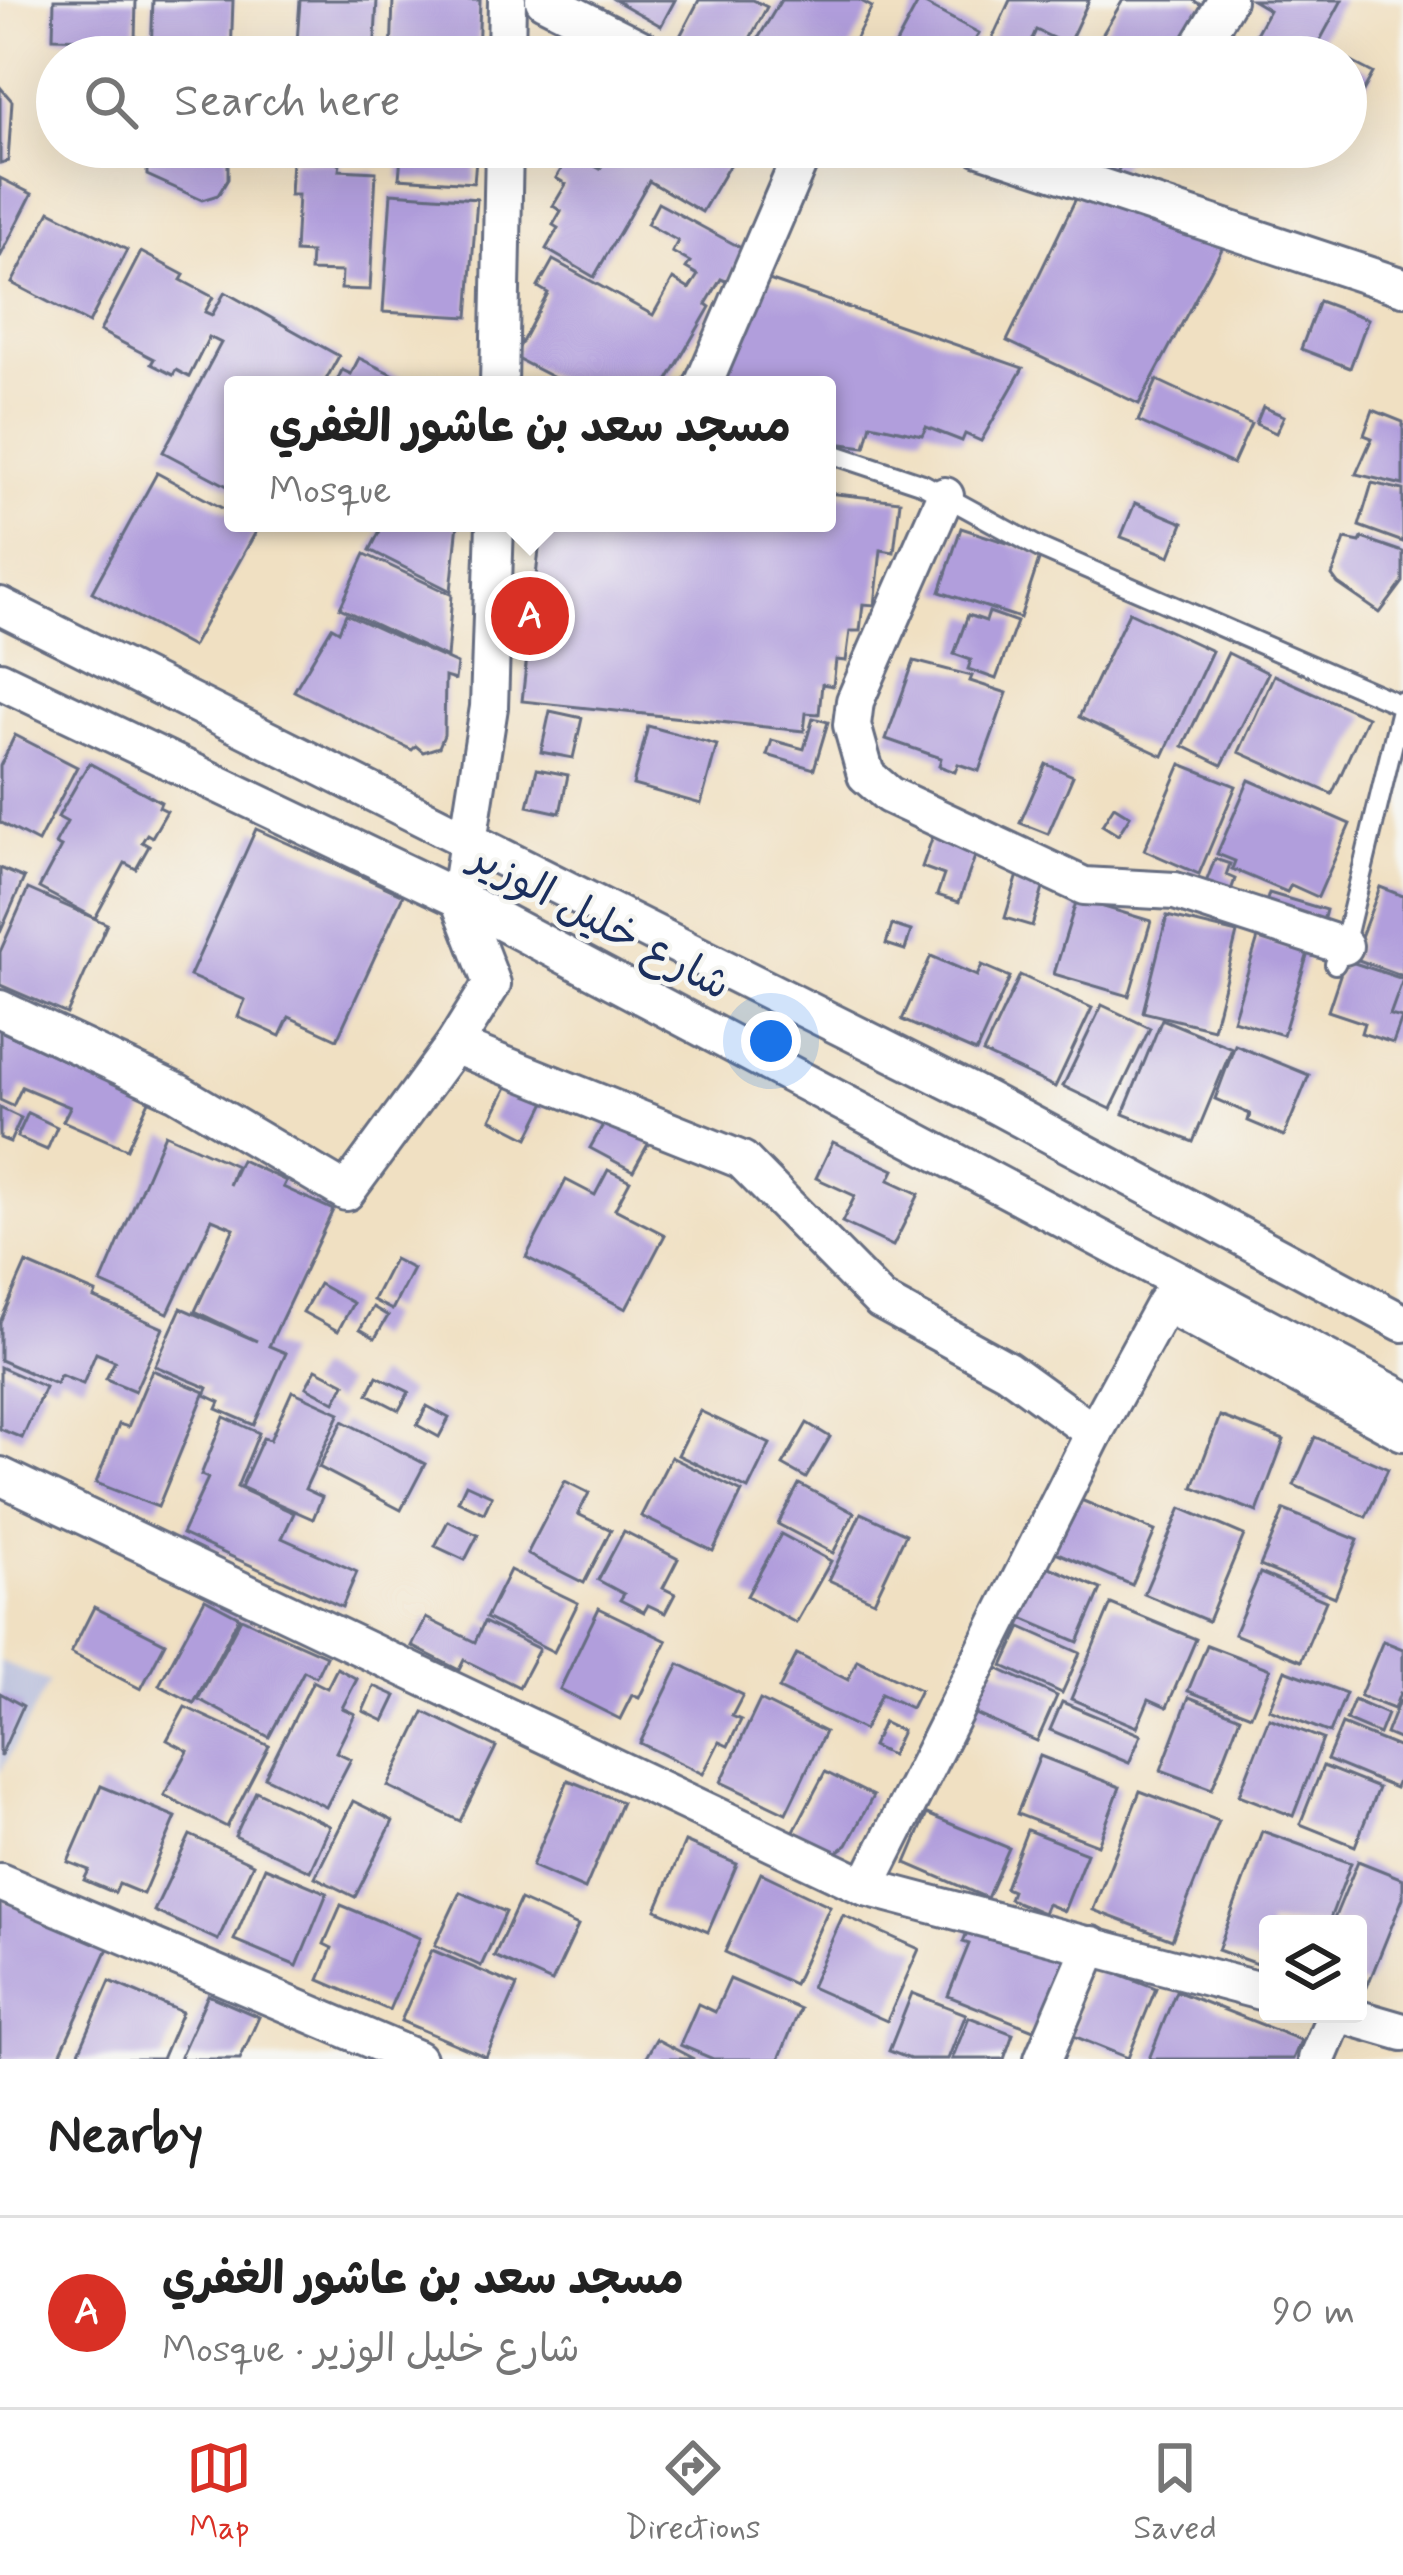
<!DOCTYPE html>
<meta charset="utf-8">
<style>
body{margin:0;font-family:Mynerve,"Playpen Sans Arabic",sans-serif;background:#f6f6f6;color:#222}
.controls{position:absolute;right:36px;bottom:36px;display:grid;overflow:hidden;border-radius:12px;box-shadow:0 12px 48px #0002}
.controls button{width:108px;height:108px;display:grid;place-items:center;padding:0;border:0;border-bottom:3px solid #e0e0e0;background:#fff;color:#222;font:60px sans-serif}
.you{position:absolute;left:771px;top:1041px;width:42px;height:42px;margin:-30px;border:9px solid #fff;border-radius:50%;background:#1a73e8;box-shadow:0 0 0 18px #1a73e833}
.badge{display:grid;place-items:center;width:78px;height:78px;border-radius:50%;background:#d93025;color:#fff;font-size:39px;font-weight:700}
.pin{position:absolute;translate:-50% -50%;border:6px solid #fff;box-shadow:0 3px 12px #0006}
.popup{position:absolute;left:224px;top:376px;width:612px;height:156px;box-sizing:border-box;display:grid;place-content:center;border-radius:12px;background:#fff;filter:drop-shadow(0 3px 9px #0005);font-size:39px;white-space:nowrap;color:#767676}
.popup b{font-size:45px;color:#222}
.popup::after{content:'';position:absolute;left:50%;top:100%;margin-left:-24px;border:24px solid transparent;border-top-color:#fff}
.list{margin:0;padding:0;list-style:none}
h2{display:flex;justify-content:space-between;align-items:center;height:156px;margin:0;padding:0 48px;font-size:51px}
h2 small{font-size:39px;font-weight:400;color:#767676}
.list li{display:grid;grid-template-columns:78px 1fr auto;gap:36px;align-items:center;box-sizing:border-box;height:192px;padding:0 48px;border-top:3px solid #e0e0e0}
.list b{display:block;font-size:45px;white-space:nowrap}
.list p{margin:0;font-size:39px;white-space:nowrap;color:#767676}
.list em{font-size:39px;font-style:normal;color:#767676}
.icon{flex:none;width:66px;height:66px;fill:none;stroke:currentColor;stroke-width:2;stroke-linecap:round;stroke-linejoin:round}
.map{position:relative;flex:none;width:1403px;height:2059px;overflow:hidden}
.search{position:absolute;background:#fff;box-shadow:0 12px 48px #0002;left:36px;right:36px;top:36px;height:132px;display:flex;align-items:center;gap:30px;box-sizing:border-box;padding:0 42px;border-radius:66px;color:#767676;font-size:45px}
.sheet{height:348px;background:#fff}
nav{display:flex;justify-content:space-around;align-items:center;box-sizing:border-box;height:168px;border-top:3px solid #e0e0e0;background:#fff;font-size:33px;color:#767676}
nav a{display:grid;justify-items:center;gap:6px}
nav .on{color:#d93025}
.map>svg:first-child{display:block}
</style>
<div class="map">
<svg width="1403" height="2059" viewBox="0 0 1403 2059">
<rect width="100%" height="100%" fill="#f6f6f2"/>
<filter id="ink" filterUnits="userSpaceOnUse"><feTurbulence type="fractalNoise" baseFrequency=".00833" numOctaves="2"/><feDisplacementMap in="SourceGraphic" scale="24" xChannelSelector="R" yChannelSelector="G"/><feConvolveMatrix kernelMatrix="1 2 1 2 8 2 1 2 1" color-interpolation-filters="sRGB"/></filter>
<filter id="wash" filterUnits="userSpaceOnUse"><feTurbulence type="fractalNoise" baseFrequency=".004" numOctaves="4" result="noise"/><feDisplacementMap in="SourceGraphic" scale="48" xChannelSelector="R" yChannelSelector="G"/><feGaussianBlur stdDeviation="2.7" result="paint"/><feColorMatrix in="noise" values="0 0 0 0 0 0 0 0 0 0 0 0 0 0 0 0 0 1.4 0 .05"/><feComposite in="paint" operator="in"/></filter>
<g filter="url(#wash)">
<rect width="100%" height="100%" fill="#f0e0c2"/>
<path fill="#bec3dd" d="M0 1661 49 1682 0 1773Z"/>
<g id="blocks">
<g fill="#b19edc">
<path d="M54 0H136L135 40 53 38Z"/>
<path d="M153 0H233L231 57 151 55Z"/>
<path d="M300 0H377L374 57H296Z"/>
<path d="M393 0H480L478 57H391Z"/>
<path d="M615 0H675L661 26Z"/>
<path d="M699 0H753L767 7 740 57H705L677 42Z"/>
<path d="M781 0H859L872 7 846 57H747Z"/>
<path d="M1010 0H1089L1068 45 1036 30 1024 57H1002L987 50Z"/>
<path d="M1123 0H1193L1212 12 1185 57H1093L1090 55Z"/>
<path d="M1252 0H1342L1311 57H1278L1261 47 1274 57H1202L1210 43 1221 50 1232 32 1251 43 1269 10Z"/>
<path d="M919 1 979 33 966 57H889Z"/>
<path d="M580 38 647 57H553V47L571 56Z"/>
<path d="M1346 59 1373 73 1346 122Z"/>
<path d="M0 87 12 101 8 161 0 163Z"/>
<path d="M147 147H228V179L218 195 202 200 147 175Z"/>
<path d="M390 147H477L474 183 399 178 401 156H390Z"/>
<path d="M612 147H740L702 212 649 181 594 277 546 249 558 228 553 225 561 211 553 206 566 184 556 178 571 153 600 169Z"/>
<path d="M1047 147H1133L1113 178 1040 158Z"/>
<path d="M292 160 340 163 339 170 376 172 370 290 341 289 342 272 310 271 311 253 295 252 298 195H290Z"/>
<path d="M0 178 32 194 0 257Z"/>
<path d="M1080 190 1224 245 1139 404 1007 341Z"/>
<path d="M391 193 477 199 468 317 383 312Z"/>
<path d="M658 203 745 250 728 282 721 279 706 304 710 307 665 385H568L514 357 548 293 538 287 553 260 653 315 673 279 689 289 698 275 686 268 690 262 672 252 678 241 647 224Z"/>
<path d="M50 211 127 250 89 323 12 283Z"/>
<path d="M141 252 184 275 181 280 213 297 205 312 212 315 225 292 339 356 323 385H233V489L163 452 221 343 209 337 189 377 176 370 173 375 151 364 154 359 100 331Z"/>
<path d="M769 280 1023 368 981 441 965 434 962 441 926 427 922 435 871 424 865 447 827 442V385H713Z"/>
<path d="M1319 301 1368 319 1350 368 1301 349Z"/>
<path d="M359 358 414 385H335L342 370 351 374Z"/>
<path d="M1157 380 1251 424 1233 464 1138 421Z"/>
<path d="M1263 407 1284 416 1276 433 1256 424Z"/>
<path d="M1373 410 1403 422V485L1356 474 1372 438 1364 435Z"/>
<path d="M157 473 233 514V523L258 528 192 647 92 592Z"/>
<path d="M1372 483 1403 490V542L1359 526Z"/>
<path d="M827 493 900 501 894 552 881 550 875 605 863 604 860 631H850L846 661 836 660 833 686 822 684 819 714 806 713 804 731 522 701 542 523H827Z"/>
<path d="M1135 503 1183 523 1170 556 1121 537Z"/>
<path d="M384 523H458L451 591 370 550Z"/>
<path d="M961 528 1041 554 1020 618 940 592Z"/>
<path d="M1362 538 1403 552V582L1380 613 1338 584 1332 576 1345 539 1360 542Z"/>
<path d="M365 554 452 595 447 658 340 608Z"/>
<path d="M989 612 1017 622 996 679 968 669 971 660 954 654 968 615 986 621Z"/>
<path d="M1129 612 1212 651 1163 756 1079 717Z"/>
<path d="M346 614 457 664 455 680 445 677 444 735 439 747 423 752 416 746 412 750 294 691 332 627 339 631Z"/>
<path d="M1228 653 1268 673 1222 765 1183 746Z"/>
<path d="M914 661 972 676 970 681 1007 693 979 771 958 764 955 772 939 766 941 758 886 739Z"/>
<path d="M1274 675 1367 717 1332 794 1239 752Z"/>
<path d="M550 711 582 718 573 758 541 752Z"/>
<path d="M813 718 828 722 814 769 767 755 772 740 804 749Z"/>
<path d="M648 726 717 745 701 804 633 785Z"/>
<path d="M15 735 77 767 38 842 0 822V766Z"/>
<path d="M89 763 161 802 159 807 167 811 152 837 147 834 142 842 149 846 136 869 125 863 95 918 39 888 61 847 55 844 67 822 58 817Z"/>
<path d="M1046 764 1073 776 1048 834 1020 823Z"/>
<path d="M1181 764 1236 786 1199 874 1144 850Z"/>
<path d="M537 769 568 775 560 813 528 806Z"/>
<path d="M1249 780 1350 824 1318 897 1291 885 1287 892 1232 869 1235 861 1217 854Z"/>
<path d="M1114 806 1130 816 1118 835 1102 825Z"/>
<path d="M256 829 403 895 337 1039 289 1017 280 1036 238 1017 245 1000 190 976Z"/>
<path d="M935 830 979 845 959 902 937 895 944 875 922 867Z"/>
<path d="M1215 859 1230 864 1226 875 1235 879 1228 899 1203 890Z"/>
<path d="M0 868 24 878 0 933Z"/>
<path d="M1020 868 1047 875 1032 926 1005 918Z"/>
<path d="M1380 887 1403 896V976L1353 958Z"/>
<path d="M28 889 107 924 67 1014 0 985V952Z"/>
<path d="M1269 893 1326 910 1323 921 1266 903Z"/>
<path d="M1077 899 1151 921 1129 996 1054 974Z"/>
<path d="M1167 916 1237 933 1213 1029 1143 1012Z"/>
<path d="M892 925 911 931 905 950 886 944Z"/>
<path d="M1258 938 1308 953 1283 1035 1233 1020Z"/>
<path d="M931 956 977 976 982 965 1010 977 976 1052 902 1020Z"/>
<path d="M1345 960 1403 979 1390 1015 1402 1018 1393 1043 1361 1033 1364 1023 1328 1011Z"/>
<path d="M1020 975 1092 1008 1055 1087 983 1053Z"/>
<path d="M1102 1005 1150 1028 1111 1109 1063 1086Z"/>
<path d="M1162 1019 1232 1048 1193 1142 1123 1114Z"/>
<path d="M0 1031 87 1071 90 1064 153 1092 127 1149 63 1121 70 1107 22 1087 13 1106 0 1100Z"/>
<path d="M1235 1045 1309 1075 1284 1136 1248 1121 1250 1114 1215 1099Z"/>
<path d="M511 1079 548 1098 528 1138 491 1119Z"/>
<path d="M0 1108 21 1118 10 1142 0 1138Z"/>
<path d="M28 1113 57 1127 47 1150 17 1137Z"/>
<path d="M609 1114 652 1137 633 1171 590 1148Z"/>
<path d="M165 1134 236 1166 229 1185 241 1160 286 1181 283 1187 333 1210 269 1346 286 1353 254 1425 217 1409 220 1402 205 1395 208 1388 155 1366 181 1308 257 1341 195 1311 234 1228 212 1219 168 1313 101 1283Z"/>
<path d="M833 1142 894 1170 889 1180 919 1194 893 1246 842 1222 855 1196 816 1178Z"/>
<path d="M608 1170 630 1181 615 1209 665 1235 626 1309 526 1257 566 1180 595 1195Z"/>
<path d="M394 1259 413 1269 392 1310 373 1300Z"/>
<path d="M26 1263 96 1293 94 1298 163 1328 135 1391 106 1379 115 1361 96 1353 83 1384 60 1375 56 1384 0 1360V1322Z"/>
<path d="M319 1284 353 1303 338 1331 303 1312Z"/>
<path d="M373 1307 388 1316 375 1338 360 1329Z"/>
<path d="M0 1367 45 1387 22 1438 0 1429Z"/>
<path d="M316 1369 345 1384 335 1402 306 1387Z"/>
<path d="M152 1370 205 1392 158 1507 96 1483 119 1424 128 1427Z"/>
<path d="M377 1376 409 1392 399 1410 368 1394Z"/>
<path d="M292 1391 340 1413 305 1489 322 1497 313 1519 241 1487 263 1438 270 1440Z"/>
<path d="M427 1406 449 1418 439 1437 417 1425Z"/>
<path d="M700 1411 770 1444 748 1489 678 1455Z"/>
<path d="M1220 1416 1284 1440 1257 1512 1193 1487Z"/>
<path d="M224 1417 259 1433 237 1487 294 1513 282 1538 357 1572 342 1607 182 1534 208 1478 201 1475Z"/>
<path d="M343 1421 425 1464 401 1510 319 1467Z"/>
<path d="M807 1423 830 1437 806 1478 783 1465Z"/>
<path d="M1315 1437 1388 1469 1366 1517 1294 1485Z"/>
<path d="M671 1457 742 1492 713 1551 641 1516Z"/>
<path d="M565 1481 589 1493 578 1514 611 1530 584 1583 527 1554Z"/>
<path d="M466 1484 492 1496 484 1513 458 1501Z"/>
<path d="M799 1484 854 1513 833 1553 778 1524Z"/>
<path d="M1069 1495 1155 1531 1132 1585 1046 1548Z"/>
<path d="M1181 1508 1244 1535 1208 1621 1144 1594Z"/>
<path d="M1284 1510 1358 1540 1335 1597 1260 1566Z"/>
<path d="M861 1513 906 1534 874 1601 829 1580Z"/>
<path d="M448 1521 478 1535 465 1560 435 1546Z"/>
<path d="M624 1531 678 1559 663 1588 675 1594 665 1613 648 1605 644 1612 620 1600 624 1594 598 1580Z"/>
<path d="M781 1534 831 1561 796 1623 747 1596Z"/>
<path d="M1033 1560 1101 1589 1078 1642 1010 1613Z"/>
<path d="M510 1570 578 1603 554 1652 486 1618Z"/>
<path d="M1260 1573 1326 1601 1301 1661 1234 1634Z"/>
<path d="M205 1599 239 1617 194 1703 159 1685Z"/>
<path d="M1111 1604 1196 1639 1167 1707 1149 1699 1137 1727 1071 1699Z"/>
<path d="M94 1607 165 1643 141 1689 71 1653Z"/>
<path d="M599 1608 667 1641 639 1698 632 1695 620 1719 560 1689Z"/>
<path d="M241 1618 326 1656 316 1677 304 1671 269 1737 198 1699Z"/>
<path d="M426 1618 475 1642 484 1622 539 1649 519 1687 464 1660 459 1670 412 1646Z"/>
<path d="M1021 1627 1080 1653 1062 1693 1003 1666Z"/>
<path d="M1383 1641 1403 1649V1695L1400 1693 1394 1709 1360 1696Z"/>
<path d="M1207 1645 1270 1669 1251 1715 1188 1691Z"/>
<path d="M797 1654 848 1680 857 1660 920 1690 911 1708 881 1694 864 1730 779 1689Z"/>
<path d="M679 1664 743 1695 732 1716 741 1720 728 1746 719 1742 703 1774 640 1743Z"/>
<path d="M992 1666 1057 1696 1037 1741 971 1712Z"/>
<path d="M337 1668 357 1679 342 1708 355 1714 336 1752 351 1759 326 1807 265 1777 313 1681 327 1688Z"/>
<path d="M1285 1670 1346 1693 1330 1733 1269 1709Z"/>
<path d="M374 1686 396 1696 384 1721 363 1711Z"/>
<path d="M0 1693 23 1706 0 1757Z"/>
<path d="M1189 1697 1240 1717 1212 1789 1161 1770Z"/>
<path d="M760 1700 825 1732 786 1813 721 1782Z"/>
<path d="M1354 1700 1387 1714 1379 1734 1346 1720Z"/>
<path d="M1399 1701 1403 1703V1741L1386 1734Z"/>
<path d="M1062 1702 1141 1735 1129 1763 1050 1730Z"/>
<path d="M185 1707 269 1746 227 1827 164 1795 188 1751 167 1740Z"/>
<path d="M424 1712 496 1747 460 1821 388 1786Z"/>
<path d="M1269 1718 1323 1739 1293 1816 1239 1795Z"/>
<path d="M883 1722 902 1731 891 1755 872 1746Z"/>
<path d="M1342 1724 1403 1749V1769L1395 1788 1327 1760Z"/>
<path d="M1040 1756 1120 1787 1098 1845 1017 1814Z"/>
<path d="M1323 1766 1378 1788 1355 1846 1300 1824Z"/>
<path d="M825 1772 873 1796 847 1845 833 1855 788 1842Z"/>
<path d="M568 1780 622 1802 585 1889 532 1866Z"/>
<path d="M101 1786 176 1817 143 1894 119 1884 115 1893 84 1880 89 1870 68 1862Z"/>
<path d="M256 1791 330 1826 310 1871 235 1836Z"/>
<path d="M1140 1791 1219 1821 1172 1940 1093 1910Z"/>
<path d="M353 1801 393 1821 355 1897 315 1877Z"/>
<path d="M927 1814 1009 1848 987 1898 906 1863Z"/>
<path d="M1027 1830 1087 1853 1064 1911 1047 1904 1043 1913 1009 1899 1012 1891 1005 1888Z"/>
<path d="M1262 1831 1351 1863 1328 1924H1268V1968L1218 1950Z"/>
<path d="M190 1835 253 1864 218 1940 154 1911Z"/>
<path d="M685 1842 737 1864 708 1932 656 1910Z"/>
<path d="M1358 1861 1403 1879V1898L1367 1987 1358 1983V1924H1332Z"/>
<path d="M265 1867 327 1893 297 1966 234 1940Z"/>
<path d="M761 1873 830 1906 794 1984 725 1952Z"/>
<path d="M460 1892 506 1912 481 1966 435 1945Z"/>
<path d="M0 1898 109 1946 58 2059H0Z"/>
<path d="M520 1900 578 1926 552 1982 494 1956Z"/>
<path d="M341 1905 420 1938 389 2010 319 1980 332 1948 324 1944Z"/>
<path d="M843 1915 919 1949 887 2021 811 1987Z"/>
<path d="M970 1925 1069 1949 1036 2031 948 1996 969 1944 963 1942Z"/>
<path d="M432 1950 517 1986 486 2057 401 2021Z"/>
<path d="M1099 1966 1156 1988 1128 2058 1071 2035Z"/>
<path d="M730 1979 800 2009 779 2059H713L680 2045 698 2004 715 2012Z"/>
<path d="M110 1981 182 2012 162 2059H76Z"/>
<path d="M1176 1991 1301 2040 1293 2059H1149Z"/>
<path d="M912 1993 966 2014 948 2059H910L889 2051Z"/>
<path d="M208 1995 259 2017 240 2059H179Z"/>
<path d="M969 2017 1013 2034 1004 2059H952Z"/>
<path d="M656 2039 694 2059H645Z"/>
</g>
</g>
</g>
<g filter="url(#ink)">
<use href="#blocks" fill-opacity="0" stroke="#666d81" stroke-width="3"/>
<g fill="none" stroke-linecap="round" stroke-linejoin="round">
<defs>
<g id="service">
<path d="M827 452 923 484 1040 548 1401 705"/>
<path d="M1335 964 1344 946 1403 701"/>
</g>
<g id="minor">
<path d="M544 0 657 57"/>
<path d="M506 57 507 0"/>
<path d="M1193 57 1227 0"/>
<path d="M980 147 1403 287"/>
<path d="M499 385 504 147"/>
<path d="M703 385 805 147"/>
<path d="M945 496 855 701 852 725 866 775 889 795 1084 886 1175 891 1344 946"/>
<path d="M0 606 973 1093 1403 1323"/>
<path d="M0 680 459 899 1403 1399"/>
<path d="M0 1009 177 1092 346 1192 454 1045 742 1160 881 1301 1007 1370 1094 1433"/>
<path d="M454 1045 492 984 459 899 489 707 495 523"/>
<path d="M0 1476 866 1887 1268 1993"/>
<path d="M0 1882 417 2059"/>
<path d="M866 1887 1094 1433 1165 1303 1403 1432"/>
<path d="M1341 2014 1403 2032"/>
<path d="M1043 2059 1092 1945"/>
<path d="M1317 2059 1336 2014"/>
</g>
</defs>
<use href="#service" stroke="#666d81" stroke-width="24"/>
<use href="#minor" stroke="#666d81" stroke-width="42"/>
<use href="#service" stroke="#fff" stroke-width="18"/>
<use href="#minor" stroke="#fff" stroke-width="36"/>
</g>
</g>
<g text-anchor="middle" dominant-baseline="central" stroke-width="9" stroke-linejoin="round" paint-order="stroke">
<g font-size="42" fill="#1b2f5e" stroke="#f6f6f2">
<text transform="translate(600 923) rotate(28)">شارع خليل الوزير</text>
</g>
</g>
</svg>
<div class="controls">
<button><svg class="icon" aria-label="layers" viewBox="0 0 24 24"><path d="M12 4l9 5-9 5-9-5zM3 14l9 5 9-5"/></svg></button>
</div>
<div class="you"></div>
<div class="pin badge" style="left:530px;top:616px">A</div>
<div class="popup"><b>مسجد سعد بن عاشور الغفري</b>Mosque</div>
<div class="search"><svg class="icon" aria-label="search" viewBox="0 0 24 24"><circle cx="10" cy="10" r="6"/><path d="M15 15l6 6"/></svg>Search here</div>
</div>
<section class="sheet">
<h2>Nearby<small></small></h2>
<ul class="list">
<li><span class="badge">A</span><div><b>مسجد سعد بن عاشور الغفري</b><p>Mosque · شارع خليل الوزير</p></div><em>90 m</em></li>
</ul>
</section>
<nav>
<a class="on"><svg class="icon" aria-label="map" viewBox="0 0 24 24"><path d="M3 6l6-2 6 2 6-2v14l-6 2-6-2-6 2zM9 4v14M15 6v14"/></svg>Map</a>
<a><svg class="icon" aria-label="directions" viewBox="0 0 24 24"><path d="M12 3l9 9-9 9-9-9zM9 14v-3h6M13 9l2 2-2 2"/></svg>Directions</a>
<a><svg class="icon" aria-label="saved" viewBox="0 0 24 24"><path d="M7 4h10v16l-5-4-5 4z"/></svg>Saved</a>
</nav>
